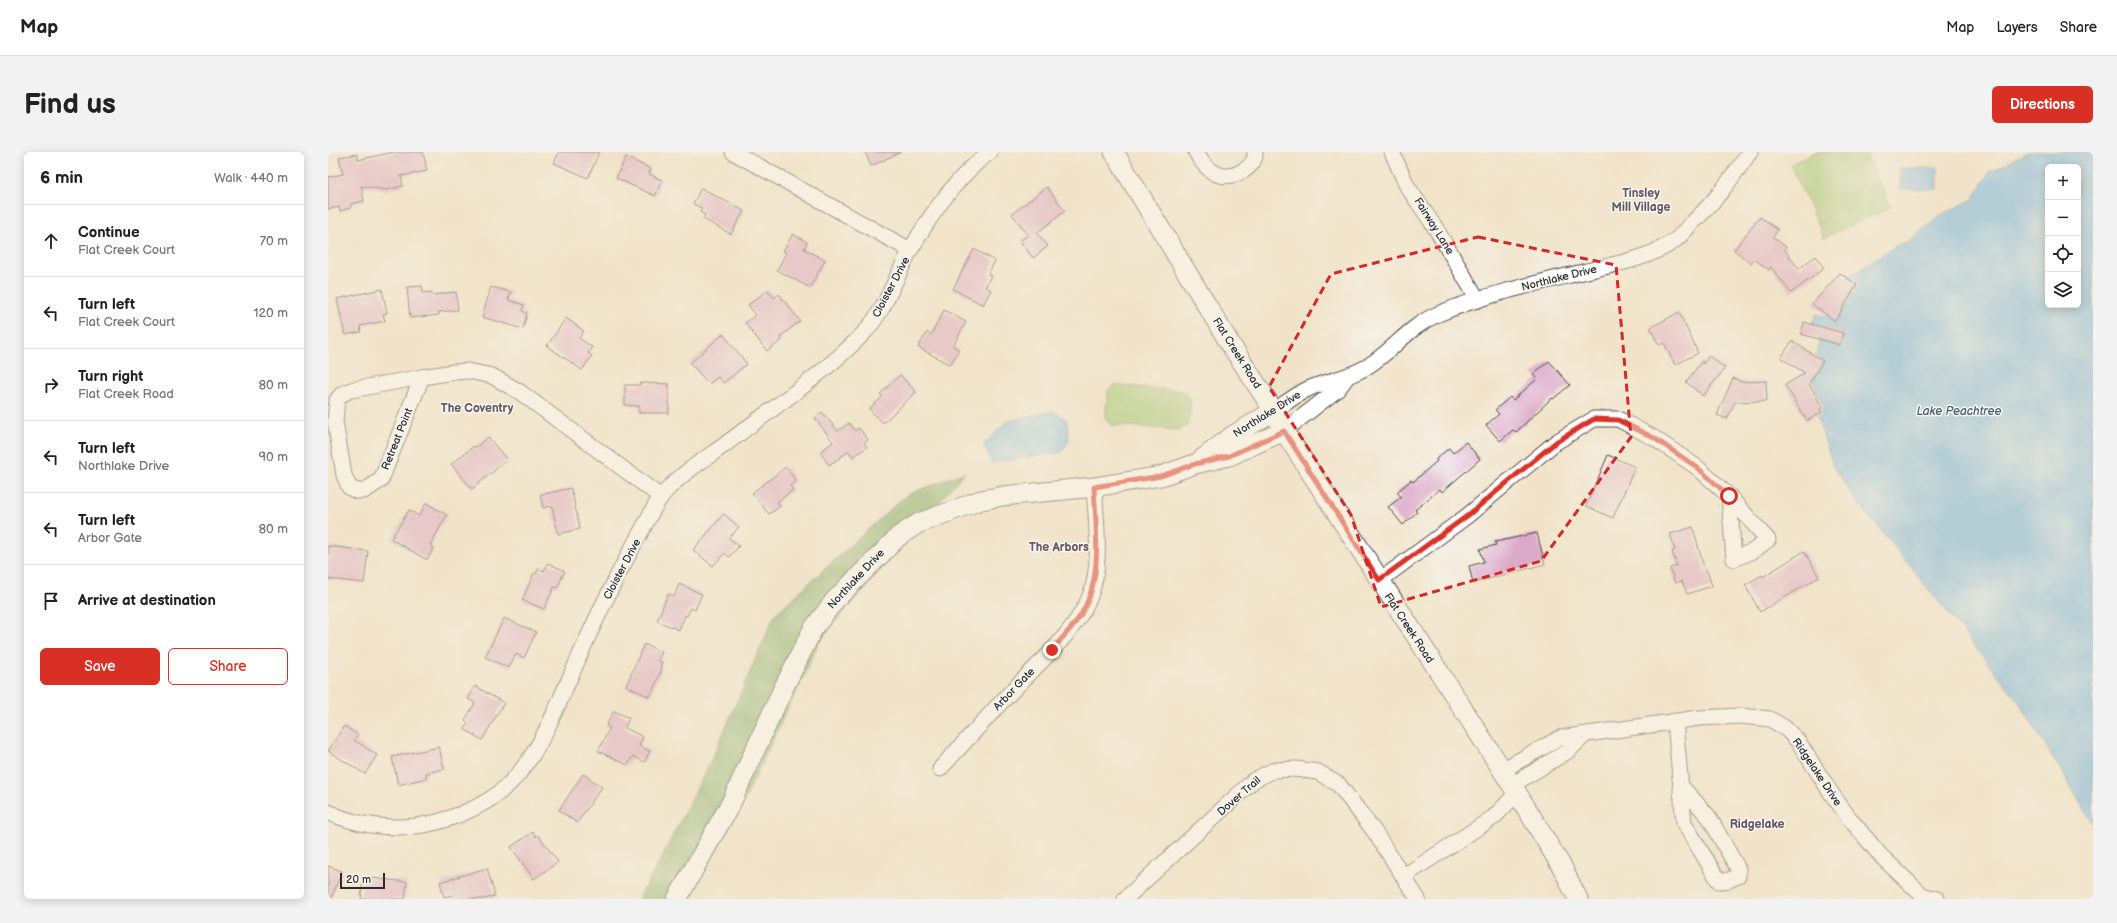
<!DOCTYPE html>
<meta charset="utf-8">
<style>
body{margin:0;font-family:"Balsamiq Sans",sans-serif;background:#f2f2f2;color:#222}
.controls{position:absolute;right:12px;top:12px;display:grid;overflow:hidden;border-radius:6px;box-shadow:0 2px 10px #0003}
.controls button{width:36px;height:36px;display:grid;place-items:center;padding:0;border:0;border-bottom:1px solid #e0e0e0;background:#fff;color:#222;font:20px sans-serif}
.scale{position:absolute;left:12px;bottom:10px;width:45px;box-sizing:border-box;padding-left:4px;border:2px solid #2b2b2b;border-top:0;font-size:11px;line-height:14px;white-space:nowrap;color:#2b2b2b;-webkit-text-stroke:3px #f6f6f2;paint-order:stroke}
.stop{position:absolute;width:12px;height:12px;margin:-9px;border:3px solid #d93025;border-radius:50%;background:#fff}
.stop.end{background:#d93025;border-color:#fff;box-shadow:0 1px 4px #0008}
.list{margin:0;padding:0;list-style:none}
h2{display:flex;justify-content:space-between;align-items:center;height:52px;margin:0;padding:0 16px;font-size:17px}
h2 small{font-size:13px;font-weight:400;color:#767676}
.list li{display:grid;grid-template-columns:26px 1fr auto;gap:12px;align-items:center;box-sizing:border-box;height:72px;padding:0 16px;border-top:1px solid #e0e0e0}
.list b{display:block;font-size:15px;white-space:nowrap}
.list p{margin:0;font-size:13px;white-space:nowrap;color:#767676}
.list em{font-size:13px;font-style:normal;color:#767676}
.actions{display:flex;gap:8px;padding:12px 16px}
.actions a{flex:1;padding:9px 0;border:1px solid #d93025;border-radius:6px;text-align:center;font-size:14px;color:#d93025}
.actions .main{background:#d93025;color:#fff}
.icon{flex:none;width:22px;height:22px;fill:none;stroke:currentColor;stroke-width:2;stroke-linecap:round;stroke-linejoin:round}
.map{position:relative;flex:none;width:1765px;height:747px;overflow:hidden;border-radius:6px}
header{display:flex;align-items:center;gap:24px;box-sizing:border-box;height:56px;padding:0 20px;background:#fff;border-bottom:1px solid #e0e0e0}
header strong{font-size:19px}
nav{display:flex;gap:22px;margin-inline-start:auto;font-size:14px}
.intro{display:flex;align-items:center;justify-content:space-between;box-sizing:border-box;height:96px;padding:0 24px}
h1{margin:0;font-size:28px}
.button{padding:10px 18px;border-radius:6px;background:#d93025;color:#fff;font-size:14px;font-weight:700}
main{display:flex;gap:24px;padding:0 24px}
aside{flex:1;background:#fff;border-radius:6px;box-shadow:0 2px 10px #0003}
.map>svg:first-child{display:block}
</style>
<header>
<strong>Map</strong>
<nav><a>Map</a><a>Layers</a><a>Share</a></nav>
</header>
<div class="intro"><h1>Find us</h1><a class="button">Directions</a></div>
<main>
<aside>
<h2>6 min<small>Walk · 440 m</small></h2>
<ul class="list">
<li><svg class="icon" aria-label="ahead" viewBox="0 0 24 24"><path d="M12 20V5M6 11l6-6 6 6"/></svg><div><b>Continue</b><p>Flat Creek Court</p></div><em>70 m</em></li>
<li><svg class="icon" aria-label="left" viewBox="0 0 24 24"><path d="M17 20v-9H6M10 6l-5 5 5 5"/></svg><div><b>Turn left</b><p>Flat Creek Court</p></div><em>120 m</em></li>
<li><svg class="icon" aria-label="right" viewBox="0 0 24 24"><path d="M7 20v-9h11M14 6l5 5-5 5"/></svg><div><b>Turn right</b><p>Flat Creek Road</p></div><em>80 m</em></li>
<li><svg class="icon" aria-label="left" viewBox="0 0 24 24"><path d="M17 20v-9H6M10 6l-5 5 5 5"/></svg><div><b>Turn left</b><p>Northlake Drive</p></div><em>90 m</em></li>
<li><svg class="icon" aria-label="left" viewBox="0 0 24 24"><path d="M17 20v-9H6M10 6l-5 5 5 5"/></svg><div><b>Turn left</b><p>Arbor Gate</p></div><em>80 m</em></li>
<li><svg class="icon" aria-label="arrive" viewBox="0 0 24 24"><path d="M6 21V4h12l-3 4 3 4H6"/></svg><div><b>Arrive at destination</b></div></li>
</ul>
<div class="actions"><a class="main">Save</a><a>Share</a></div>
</aside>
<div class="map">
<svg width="1765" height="747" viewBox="0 0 1765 747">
<rect width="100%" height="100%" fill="#f6f6f2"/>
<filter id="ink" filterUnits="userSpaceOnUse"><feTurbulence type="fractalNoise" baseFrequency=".025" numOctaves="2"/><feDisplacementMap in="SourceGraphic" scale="8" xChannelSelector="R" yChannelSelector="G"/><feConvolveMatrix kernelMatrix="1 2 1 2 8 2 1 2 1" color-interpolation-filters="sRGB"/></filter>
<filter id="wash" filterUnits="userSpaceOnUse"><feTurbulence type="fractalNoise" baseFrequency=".012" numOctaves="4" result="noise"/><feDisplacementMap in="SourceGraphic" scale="16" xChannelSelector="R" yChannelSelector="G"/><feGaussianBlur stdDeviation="0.9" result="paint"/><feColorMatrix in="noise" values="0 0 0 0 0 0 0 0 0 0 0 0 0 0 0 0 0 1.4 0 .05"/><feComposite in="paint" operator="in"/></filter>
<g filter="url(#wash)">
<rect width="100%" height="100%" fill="#f1e3c9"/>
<g fill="#9ec570" stroke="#64784e">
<path d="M1488 0H1537L1563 55 1496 86 1462 12Z"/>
<path d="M787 233 855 239 863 247 860 273 851 278 784 273 777 266 780 238Z"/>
</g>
<path fill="#7eaa62" stroke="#546a46" d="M637 320 494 485 413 655 360 747H310L334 705 387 600 447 462 578 343Z"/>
<g fill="#6eb4e5" stroke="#4c7088" fill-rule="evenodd">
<path d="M1699 0H1765V672L1690 548 1526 345 1505 314 1489 265 1495 261 1494 257 1496 255 1484 228 1496 209 1488 203 1491 188 1512 194 1516 181 1484 171 1488 162 1510 166 1531 133 1521 124 1568 94 1581 89 1609 65 1645 47 1662 20ZM1720 15H1750V153H1720Z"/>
<rect x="1572" y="16" width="38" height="21"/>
<path d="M725 259 739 268 741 288 734 300 663 311 656 292 679 269Z"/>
</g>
<g id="blocks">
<g fill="#dda9c9">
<path d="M66 0H95L99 19 73 24 75 34 58 38 33 34 36 49 23 52V56L12 59 11 55 0 57V25L15 22 11 5 29 2 30 8Z"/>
<path d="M231 0H271L260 26 226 11Z"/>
<path d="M537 0H573L543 14Z"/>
<path d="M298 5 323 17 321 22 334 28 327 44 288 26Z"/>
<path d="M719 35 737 59 709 81 720 94 705 106 692 89 700 83 684 62Z"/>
<path d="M373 36 416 59 403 82 375 67 377 63 372 60 374 56 365 52Z"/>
<path d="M1432 65 1450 78 1445 85 1458 95 1456 97 1471 117 1487 104 1496 116 1463 141 1443 115 1441 118 1426 107 1423 111 1406 98Z"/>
<path d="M465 82 479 90 476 97 497 108 482 136 449 118 458 101 455 99Z"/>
<path d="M646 97 667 109 660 122 663 124 657 135 663 138 655 153 625 137Z"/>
<path d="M1512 121 1529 133 1507 169 1484 152Z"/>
<path d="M94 134 95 141 103 140 105 143 128 140 130 158 111 160V163L82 166 79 135Z"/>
<path d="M163 135 183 140 180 148 196 153 194 159 199 161 195 177 154 165Z"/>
<path d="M54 137 59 161 55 162 57 169 32 174 33 180 17 183 9 147Z"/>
<path d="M440 138 446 146 451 142 472 169 452 185 454 188 439 199 417 171 428 163 420 153Z"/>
<path d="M616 158 638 170 625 194 631 198 622 213 590 195 599 180 603 183Z"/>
<path d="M1351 160 1370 201 1347 213 1336 191 1331 193 1322 176Z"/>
<path d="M238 166 256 179 251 186 264 195 260 201 264 204 254 218 219 194Z"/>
<path d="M1476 170 1515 181 1512 193 1473 182Z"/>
<path d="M395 182 419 212 395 231 390 225 381 232 362 211Z"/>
<path d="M1464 189 1495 209 1481 232 1494 255 1492 257 1494 260 1479 269 1457 233 1477 221 1453 206Z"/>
<path d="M1381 204 1397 216 1375 244 1358 230 1374 209 1375 212Z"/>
<path d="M1221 209 1242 233 1225 247 1224 246 1188 280 1185 278 1172 289 1158 273 1171 262 1167 258 1182 245 1185 248 1209 227 1205 222Z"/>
<path d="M572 223 588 240 555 271 541 257 555 244 552 242Z"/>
<path d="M1405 226 1414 230 1438 229 1439 249 1407 250 1399 267 1389 263Z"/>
<path d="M312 231 341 232V261H311V254L297 253V233H312Z"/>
<path d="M494 260 510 279 521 271 527 279 531 276 540 288 536 291 539 295 525 305 521 299 501 313 492 300 505 290 487 266Z"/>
<path d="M160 285 179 308 144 337 123 312 146 294 148 295Z"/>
<path d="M1138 290 1152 307 1114 340 1112 337 1087 358 1089 360 1075 373 1060 355 1073 345 1069 340 1083 328 1085 330 1109 309 1108 307 1121 296 1125 301Z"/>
<path d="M1280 303 1307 315 1285 366 1258 354Z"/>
<path d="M458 315 468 329 462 334 465 338 449 350 452 354 441 362 424 341Z"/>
<path d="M243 336 252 377 230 382 224 354 215 356 212 343Z"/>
<path d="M98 351 119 363 102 393 106 396 99 408 63 387 81 358 91 364Z"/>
<path d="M396 362 411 375 401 386 411 394 401 405 397 401 385 414 365 398Z"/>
<path d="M1365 375 1377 420 1379 419 1384 434 1359 442 1354 429 1347 431 1342 416 1349 414 1344 399 1347 398 1342 382Z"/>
<path d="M1209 381 1217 412 1145 431 1141 414 1156 410 1152 397 1168 393 1167 390Z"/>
<path d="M0 394 40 399 36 431 0 427Z"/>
<path d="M1476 399 1491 425 1432 460 1417 433 1434 423 1435 425Z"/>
<path d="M220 411 237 419 229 436 226 435 216 457 194 448 206 421 208 422 211 416 216 419Z"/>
<path d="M351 432 374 442 367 458 363 456 359 464 357 463 351 478 329 469 340 442 346 445Z"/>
<path d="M176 466 208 480 196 506 188 502 181 516 157 505Z"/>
<path d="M316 492 334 500 330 508 334 510 332 516 334 517 322 545 298 534Z"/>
<path d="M147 534 176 551 154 588 136 577 140 571 137 568 147 551 140 547Z"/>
<path d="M286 559 301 566 297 576 315 585 311 594 322 599 316 610 305 604 300 613 270 599 282 576 278 574Z"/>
<path d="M16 574 30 583 26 588 49 603 37 622 0 599Z"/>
<path d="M111 595 116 617 98 621 99 626 70 633 64 605Z"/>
<path d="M255 622 274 635 249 671 231 658Z"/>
<path d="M205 680 208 685 210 683 230 710 206 727 183 695Z"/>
<path d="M0 714 14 719 3 747H0Z"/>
<path d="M159 716 167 744 156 747H125L124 743 116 745 112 730Z"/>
<path d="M35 725 79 730 77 747H33Z"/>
</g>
</g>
</g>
<g filter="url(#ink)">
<use href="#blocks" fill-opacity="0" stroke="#494743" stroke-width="1"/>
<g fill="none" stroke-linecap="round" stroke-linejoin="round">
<defs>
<g id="minor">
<path d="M405 0 582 98"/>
<path d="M868 0C873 9 881 20 892 23 906 27 929 15 927 0"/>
<path d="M1064 0 1079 34 1107 75 1150 148"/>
<path d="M94 225 53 328 36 339H28L21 335 16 323 7 269 9 248 14 242 23 238Z"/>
<path d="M94 225 126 220 140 219 164 224 192 240 333 345"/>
<path d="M946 259C955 253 965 245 976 239 996 228 1021 227 1040 214 1066 198 1080 175 1110 162 1156 143 1206 132 1255 120 1285 112 1319 108 1346 89 1352 85 1357 78 1363 72 1387 50 1403 27 1422 0"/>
<path d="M956 279 1010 237 1019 225"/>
<path d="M1051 429 1139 364 1228 290 1266 267H1290L1326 286 1370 316 1401 344 1440 388 1425 399 1406 407 1401 344"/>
<path d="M1347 569 1356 671 1391 729 1401 728 1410 724V717L1381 665 1353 634"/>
<path d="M612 617C635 592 658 566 682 541 710 512 754 475 765 435 773 404 768 367 766 335"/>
<path d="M1174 618 1232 586 1371 566 1413 564 1442 567 1457 576 1470 589 1503 641 1522 667 1553 704 1594 743 1609 747"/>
<path d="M1184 633 1240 599 1257 583"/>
<path d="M0 660C27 673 59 677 88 674 115 671 151 657 172 640 209 610 225 563 244 521 264 474 286 429 310 385 318 372 324 357 333 345 348 325 374 309 395 294 442 258 491 226 533 184 557 160 567 126 583 97 603 62 629 24 662 0"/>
<path d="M1076 724 1166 665 1189 641"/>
<path d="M797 747 926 628 946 618 968 617 990 620 1011 633 1046 679 1090 747"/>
</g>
<g id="tertiary">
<path d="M786 0 901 190 946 259 956 279 1189 641 1234 715 1250 747"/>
<path d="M873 308 904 284 946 259"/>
<path d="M349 747 403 651 454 539 485 477 507 448 571 384 591 371 653 348 675 344 766 335 833 324 867 312 901 304 956 279"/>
</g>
</defs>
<use href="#minor" stroke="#494743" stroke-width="17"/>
<use href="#tertiary" stroke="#494743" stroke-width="21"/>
<use href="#minor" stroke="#fff" stroke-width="15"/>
<use href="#tertiary" stroke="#fff" stroke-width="19"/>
</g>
</g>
<g fill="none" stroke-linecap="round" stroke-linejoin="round" filter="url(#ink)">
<path stroke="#d93025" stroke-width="5" d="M724 498C732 488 742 478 750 467 776 430 768 378 766 335L833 324 867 312 901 304 956 279 1051 428 1139 364 1228 290 1266 267 1290 268 1326 286 1370 316 1401 344"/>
</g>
<path d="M0 0H1765V747H0ZM1150 85 1288 113 1303 285 1213 409 1053 455 1023 363 941 235 1003 122Z" fill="#f1e3c9" fill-opacity=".55" fill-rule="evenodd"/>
<path fill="none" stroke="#d62828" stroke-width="3" stroke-dasharray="8 5" stroke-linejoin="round" d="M1150 85 1288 113 1303 285 1213 409 1053 455 1023 363 941 235 1003 122Z"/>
<g text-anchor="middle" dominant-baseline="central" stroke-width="3" stroke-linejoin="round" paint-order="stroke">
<g font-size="11" fill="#2b2b2b" stroke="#f6f6f2">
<text transform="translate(1106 74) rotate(58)">Fairway Lane</text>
<text transform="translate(1231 126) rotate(-14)">Northlake Drive</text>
<text transform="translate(563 135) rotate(-62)">Cloister Drive</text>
<text transform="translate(909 201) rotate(58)">Flat Creek Road</text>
<text transform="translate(939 262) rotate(-32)">Northlake Drive</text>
<text transform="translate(69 287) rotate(-68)">Retreat Point</text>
<text transform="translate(294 417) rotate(-62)">Cloister Drive</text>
<text transform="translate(528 427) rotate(-47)">Northlake Drive</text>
<text transform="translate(1081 476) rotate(57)">Flat Creek Road</text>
<text transform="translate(686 537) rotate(-46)">Arbor Gate</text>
<text transform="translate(1489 620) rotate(56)">Ridgelake Drive</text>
<text transform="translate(911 644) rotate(-41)">Dover Trail</text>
</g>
<g font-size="12" font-weight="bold" fill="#695762" stroke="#f6f6f2">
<text x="1313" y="41">Tinsley<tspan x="1313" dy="14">Mill Village</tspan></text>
<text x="149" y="256">The Coventry</text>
<text x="731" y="395">The Arbors</text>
<text x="1429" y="672">Ridgelake</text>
</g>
<g font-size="12" font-style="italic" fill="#425b6c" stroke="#f6f6f2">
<text x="1631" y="259">Lake Peachtree</text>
</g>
</g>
</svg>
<div class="controls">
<button>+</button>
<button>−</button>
<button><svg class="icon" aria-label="locate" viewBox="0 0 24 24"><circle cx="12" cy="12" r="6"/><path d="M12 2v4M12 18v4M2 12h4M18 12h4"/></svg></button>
<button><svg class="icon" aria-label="layers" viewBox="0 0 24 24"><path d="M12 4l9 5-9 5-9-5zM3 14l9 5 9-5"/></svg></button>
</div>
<div class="scale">20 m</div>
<div class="stop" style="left:1401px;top:344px"></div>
<div class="stop end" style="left:724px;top:498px"></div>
</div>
</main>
